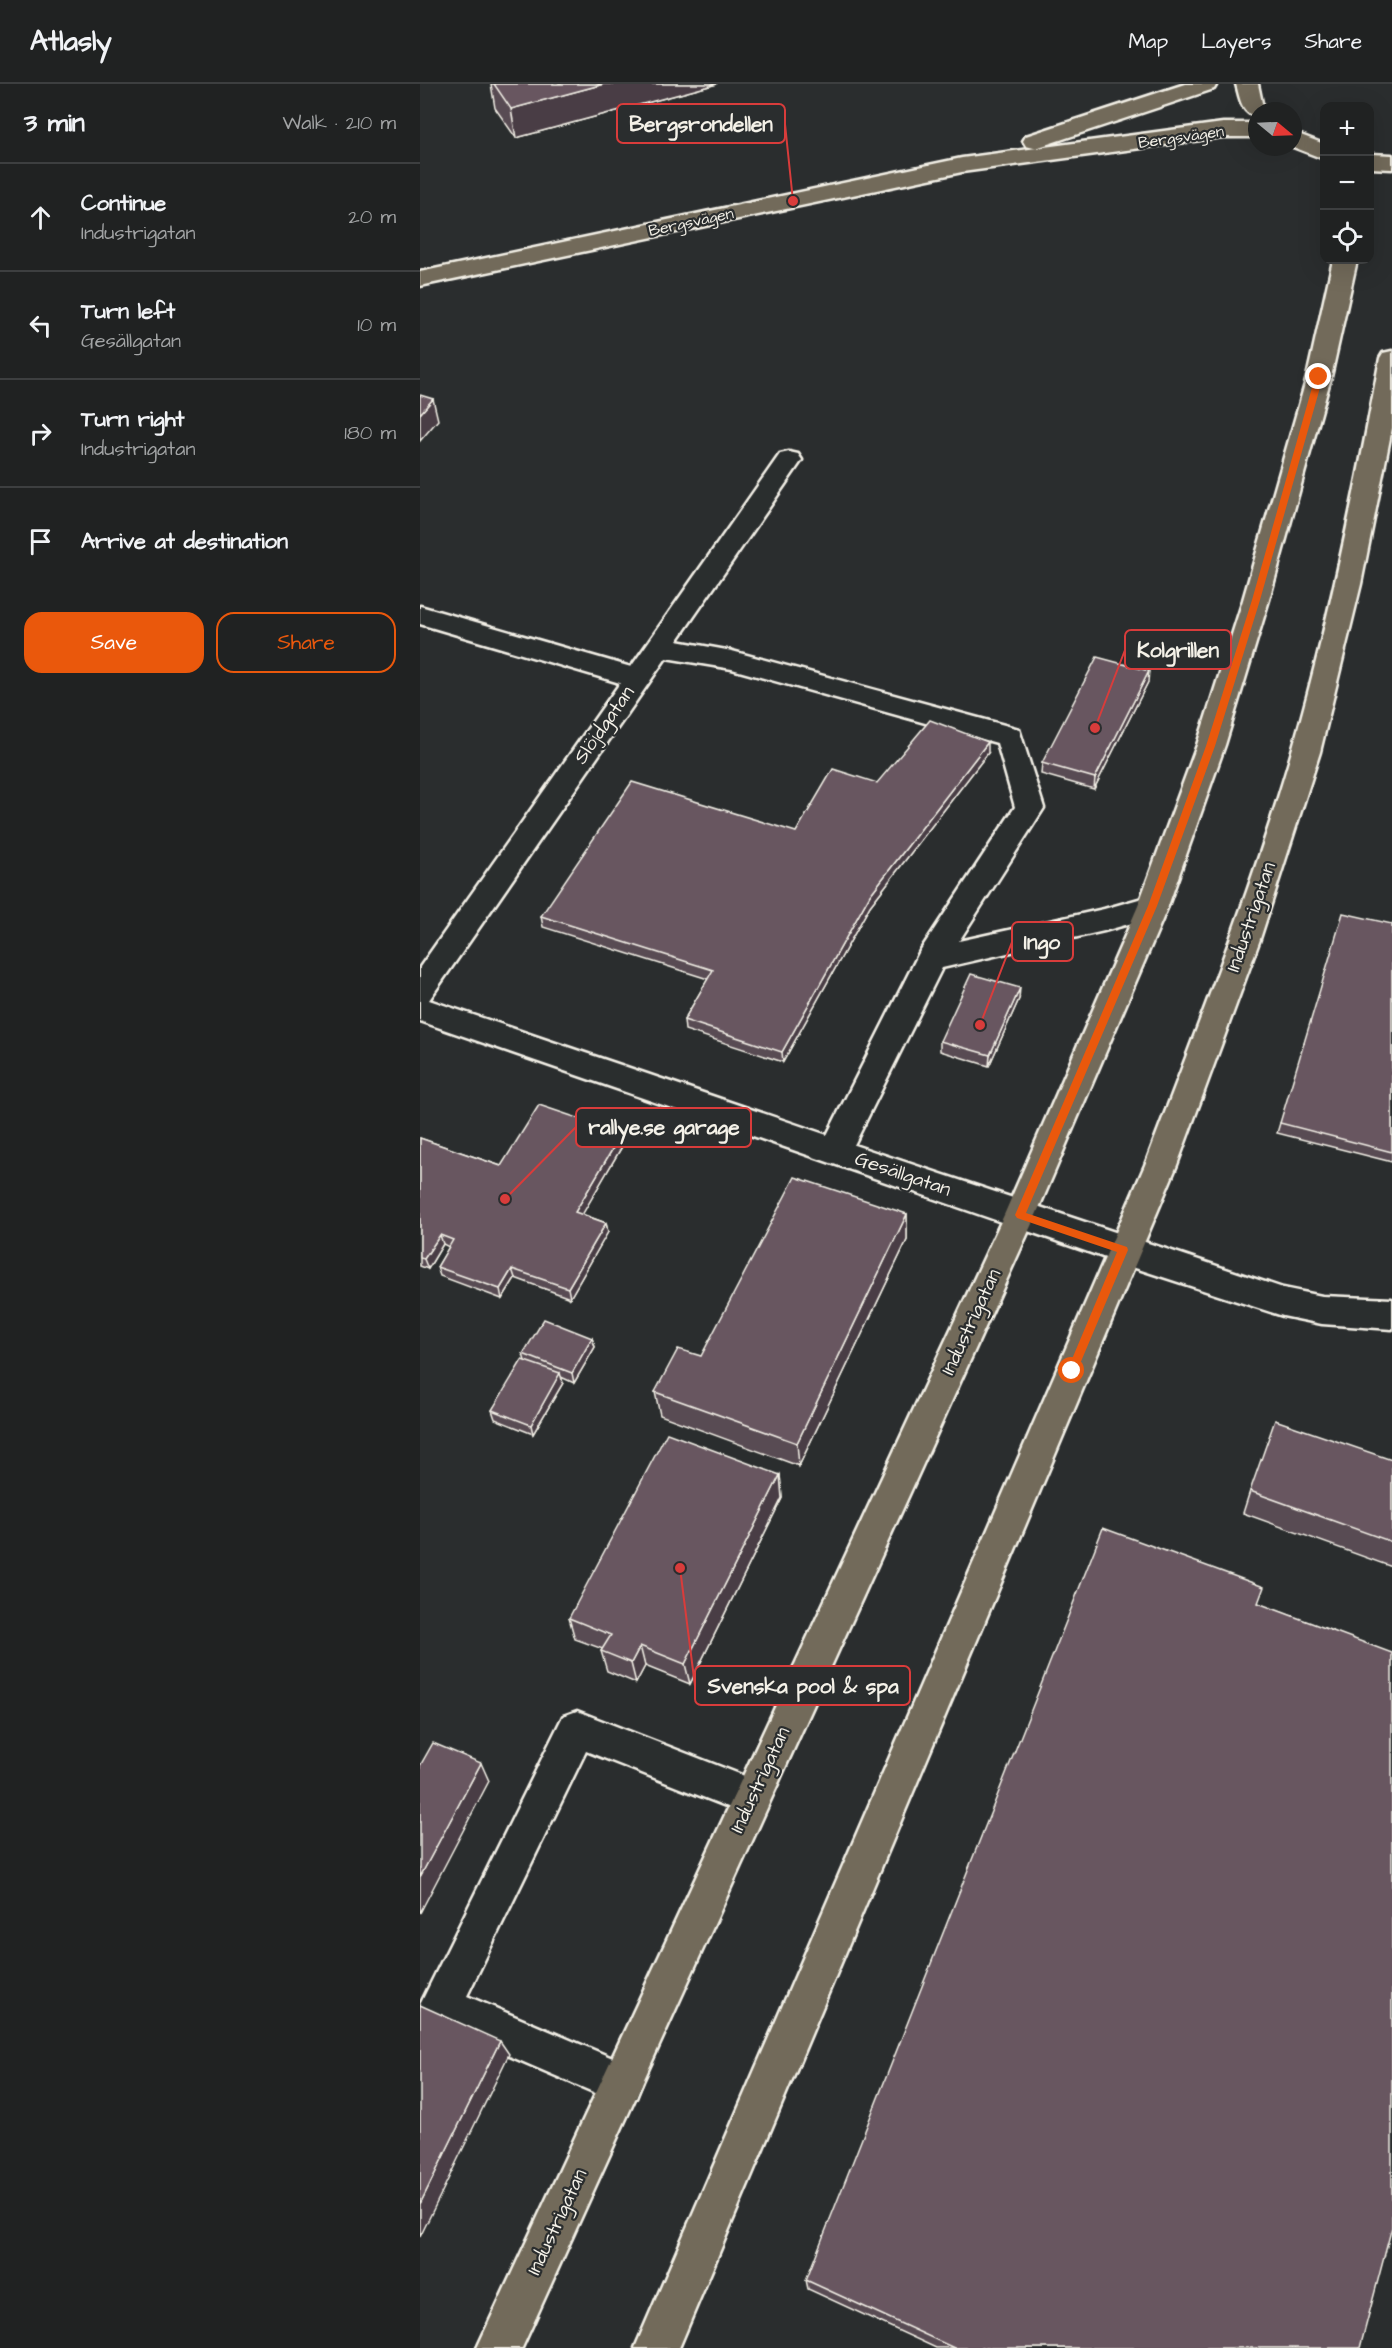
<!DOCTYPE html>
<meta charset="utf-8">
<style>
body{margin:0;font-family:"Architects Daughter",sans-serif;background:#282a2a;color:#f1f3f6}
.controls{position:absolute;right:18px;top:18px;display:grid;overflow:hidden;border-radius:12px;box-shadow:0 6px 24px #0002}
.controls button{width:54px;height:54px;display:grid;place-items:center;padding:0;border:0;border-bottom:2px solid #3d3f40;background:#202222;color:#f1f3f6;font:30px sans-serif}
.compass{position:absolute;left:828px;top:18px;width:54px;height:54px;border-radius:50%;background:#202222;box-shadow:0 6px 24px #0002;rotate:109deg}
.stop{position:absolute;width:18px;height:18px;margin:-14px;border:4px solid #ea580c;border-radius:50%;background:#fff}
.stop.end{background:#ea580c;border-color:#fff;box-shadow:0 2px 6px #0008}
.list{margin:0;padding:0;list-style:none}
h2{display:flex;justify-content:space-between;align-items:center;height:78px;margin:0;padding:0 24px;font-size:26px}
h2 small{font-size:20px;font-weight:400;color:#a2a4a5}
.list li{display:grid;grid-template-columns:39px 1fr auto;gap:18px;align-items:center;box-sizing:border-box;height:108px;padding:0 24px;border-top:2px solid #3d3f40}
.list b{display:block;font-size:22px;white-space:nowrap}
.list p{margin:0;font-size:20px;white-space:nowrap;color:#a2a4a5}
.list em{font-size:20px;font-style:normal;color:#a2a4a5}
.actions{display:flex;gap:12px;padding:18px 24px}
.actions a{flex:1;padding:14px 0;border:2px solid #ea580c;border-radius:18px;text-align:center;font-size:21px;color:#ea580c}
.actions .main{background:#ea580c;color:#fff}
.icon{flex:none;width:33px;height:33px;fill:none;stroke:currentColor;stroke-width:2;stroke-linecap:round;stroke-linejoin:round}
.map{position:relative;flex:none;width:972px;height:2264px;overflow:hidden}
header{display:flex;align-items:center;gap:36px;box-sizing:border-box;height:84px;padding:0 30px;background:#202222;border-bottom:2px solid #3d3f40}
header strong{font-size:28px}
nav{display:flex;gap:33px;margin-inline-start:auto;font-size:21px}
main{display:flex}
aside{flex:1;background:#202222}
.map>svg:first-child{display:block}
</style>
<header>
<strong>Atlasly</strong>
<nav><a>Map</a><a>Layers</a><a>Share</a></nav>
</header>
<main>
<aside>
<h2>3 min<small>Walk · 210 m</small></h2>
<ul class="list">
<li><svg class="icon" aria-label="ahead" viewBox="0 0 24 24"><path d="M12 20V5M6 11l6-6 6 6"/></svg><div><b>Continue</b><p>Industrigatan</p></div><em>20 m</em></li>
<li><svg class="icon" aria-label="left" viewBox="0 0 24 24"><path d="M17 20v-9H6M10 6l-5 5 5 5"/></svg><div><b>Turn left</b><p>Gesällgatan</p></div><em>10 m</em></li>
<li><svg class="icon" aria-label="right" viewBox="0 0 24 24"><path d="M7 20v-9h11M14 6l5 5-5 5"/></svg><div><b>Turn right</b><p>Industrigatan</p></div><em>180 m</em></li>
<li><svg class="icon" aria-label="arrive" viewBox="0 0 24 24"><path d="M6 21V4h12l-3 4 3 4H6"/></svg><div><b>Arrive at destination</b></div></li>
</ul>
<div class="actions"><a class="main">Save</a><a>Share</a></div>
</aside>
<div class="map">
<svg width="972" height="2264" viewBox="0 0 972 2264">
<rect width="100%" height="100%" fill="#2a2d2e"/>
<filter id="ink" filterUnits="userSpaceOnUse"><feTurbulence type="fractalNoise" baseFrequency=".0167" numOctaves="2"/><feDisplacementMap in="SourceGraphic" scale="12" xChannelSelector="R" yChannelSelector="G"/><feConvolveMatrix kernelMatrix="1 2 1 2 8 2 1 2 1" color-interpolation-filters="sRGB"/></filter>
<g filter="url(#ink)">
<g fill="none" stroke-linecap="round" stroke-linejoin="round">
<defs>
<g id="minor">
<path d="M369 368 378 370 382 376 257 557 312 567 599 645 624 724 539 857 684 825 733 811 744 814 748 822 744 830 684 847 522 884 434 1061 863 1204 902 1212 972 1215V1245L902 1240 863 1232 703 1180 0 937V883L200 599 0 540V522L211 583 360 370ZM246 574 312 585 577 659 595 723 500 867 407 1051 9 916Z"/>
<path d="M157 1627 345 1700 350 1713 345 1726 331 1732 166 1667 47 1912 216 1984 222 1999 216 2014 201 2020 6 1936 0 1921 143 1632Z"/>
</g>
<g id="major">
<path d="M765 0H797L794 5 622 62 614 64 606 62 603 57 606 52Z"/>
<path d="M816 0H838L842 19 849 27H837V33C821 29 820 14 816 0Z"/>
<path d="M803 39H837V53H803L542 88 0 202V188L542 74Z"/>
<path d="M873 48 904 60V75L873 63Z"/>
<path d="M950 70 972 71V85L950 84Z"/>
<path d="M913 176H937L911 293 849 516 805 661 748 822 616 1131 102 2264H57L584 1131 718 822 777 661 823 516 887 293Z"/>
<path d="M972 267V344L941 500 900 668 839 858 757 1081 259 2264H215L725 1081C777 944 831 808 872 667 909 538 936 406 960 274L963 269Z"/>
</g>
</defs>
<use href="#minor" stroke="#f4f1e8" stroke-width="5"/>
<use href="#major" stroke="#f4f1e8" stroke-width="5"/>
<use href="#minor" fill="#2a2d2e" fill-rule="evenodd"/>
<use href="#major" fill="#726b5a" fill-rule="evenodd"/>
</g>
<g fill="#594b53" stroke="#f4f1e8" stroke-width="1.5">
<path d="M71 0H297L96 54 75 24Z"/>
<path d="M728 598 674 705 621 690 622 679Z"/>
<path d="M568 669 450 822 363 978 265 946 264 936 288 895 123 843 121 832 376 748 457 699Z"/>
<path d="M972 840V1078L857 1049 860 1039Z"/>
<path d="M599 915 569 982 520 967V957Z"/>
<path d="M202 1049 204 1059 162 1130 186 1139 188 1148 150 1214 95 1194 82 1215 20 1192 17 1183 29 1163 23 1160 8 1185 0 1182V1054L81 1082Z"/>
<path d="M487 1130V1156L379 1382 240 1331 235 1308 281 1272Z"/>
<path d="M172 1254 175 1263 154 1299 141 1293 143 1299 113 1350 75 1335 72 1326 105 1277 103 1270Z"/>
<path d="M972 1376V1483L823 1429 830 1407Z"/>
<path d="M360 1391 362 1414 270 1600 225 1582 216 1599 187 1587 181 1567 183 1565 155 1555 149 1534Z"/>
<path d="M839 1520 940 2264H516L388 2205 386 2196Z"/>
</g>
<g fill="#483d44" stroke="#f4f1e8" stroke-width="1.5">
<path d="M184 0H297L96 54 91 25Z"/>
<path d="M13 315 18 336 0 357V330Z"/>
<path d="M729 587 728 598 674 705 675 694Z"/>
<path d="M568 658V669L450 822 363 978 362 968 450 811Z"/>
<path d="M600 904 599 915 569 982 570 971Z"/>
<path d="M202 1049 204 1059 158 1138 155 1128Z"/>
<path d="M487 1130V1156L379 1382 377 1359Z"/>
<path d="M186 1139 188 1148 150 1214 148 1204Z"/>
<path d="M20 1151 23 1160 8 1185 4 1175Z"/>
<path d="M92 1185 95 1194 82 1215 80 1205Z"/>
<path d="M172 1254 175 1263 154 1299 152 1289Z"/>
<path d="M140 1289 143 1299 113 1350 111 1341Z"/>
<path d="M360 1391 362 1414 270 1600 265 1580Z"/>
<path d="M220 1562 225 1582 216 1599 211 1579Z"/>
<path d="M61 1679 69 1697 0 1829V1793Z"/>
<path d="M80 1957 89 1970 0 2153V2120Z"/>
</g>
<g fill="#675761" stroke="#f4f1e8" stroke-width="1.5">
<path d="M74 0H184L91 25Z"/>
<path d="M0 311 13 315 0 330Z"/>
<path d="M677 573 729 587 675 694 622 679Z"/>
<path d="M510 636 568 658 450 811 362 968 264 936 293 886 121 832 212 698 376 748 413 685 457 699Z"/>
<path d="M923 829 972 840V1068L860 1039Z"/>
<path d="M551 890 600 904 570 971 520 957Z"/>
<path d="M119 1021 202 1049 155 1128 186 1139 148 1204 92 1185 80 1205 17 1183 33 1156 20 1151 4 1175 0 1174V1054L81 1082Z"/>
<path d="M375 1093 487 1130 377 1359 235 1308 258 1265 281 1272Z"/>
<path d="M124 1235 172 1254 152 1289 103 1270Z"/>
<path d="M102 1276 140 1289 111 1341 72 1326Z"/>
<path d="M855 1336 972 1376V1458L830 1407Z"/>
<path d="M247 1349 360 1391 265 1580 220 1562 211 1579 181 1567 191 1551 149 1534Z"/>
<path d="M683 1444 844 1503 838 1519 972 1569V2143L940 2264H534L386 2196Z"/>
<path d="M13 1659 61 1679 0 1793V1682Z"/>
<path d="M0 1921 80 1957 0 2120Z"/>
</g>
</g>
<path fill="#ea580c" d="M899 291 903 293 840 516 795 662 737 822 606 1129 707 1163 708 1166 657 1287 652 1291 647 1287 697 1168 597 1134 595 1131 728 822 786 662 832 516 895 293Z"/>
<g text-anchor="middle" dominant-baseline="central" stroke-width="4.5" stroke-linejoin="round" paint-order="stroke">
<g font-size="16" fill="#f4f1e8" stroke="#2a2d2e">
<text transform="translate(761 53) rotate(-8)">Bergsvägen</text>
<text transform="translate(271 138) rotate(-12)">Bergsvägen</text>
</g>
<g font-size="20" fill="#f4f1e8" stroke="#2a2d2e">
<text transform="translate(184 641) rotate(-55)">Slöjdgatan</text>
<text transform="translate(831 833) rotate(-71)">Industrigatan</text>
<text transform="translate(483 1090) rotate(19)">Gesällgatan</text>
<text transform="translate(551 1238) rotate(-65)">Industrigatan</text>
<text transform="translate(340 1696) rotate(-65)">Industrigatan</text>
<text transform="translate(137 2138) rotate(-65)">Industrigatan</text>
</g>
</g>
<path fill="none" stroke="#d93c3b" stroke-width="2" d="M373 117L365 40M675 644L705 566M560 941L592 858M85 1115L156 1043M260 1484L275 1602"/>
<g fill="#d93c3b" stroke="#2a2d2e" stroke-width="2">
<circle cx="373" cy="117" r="6"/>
<circle cx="675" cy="644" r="6"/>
<circle cx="560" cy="941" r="6"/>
<circle cx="85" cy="1115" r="6"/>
<circle cx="260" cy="1484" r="6"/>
</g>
<g fill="#2a2d2e" stroke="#d93c3b" stroke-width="2">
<rect x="197" y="20" width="168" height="39" rx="6"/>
<rect x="705" y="546" width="106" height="39" rx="6"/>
<rect x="592" y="838" width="61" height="39" rx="6"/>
<rect x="156" y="1024" width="175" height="39" rx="6"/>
<rect x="275" y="1582" width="215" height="39" rx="6"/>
</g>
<g font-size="21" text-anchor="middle" font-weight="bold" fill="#f4f1e8">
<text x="281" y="47">Bergsrondellen</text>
<text x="758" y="573">Kolgrillen</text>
<text x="622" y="865">Ingo</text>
<text x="244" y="1050">rallye.se garage</text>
<text x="383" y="1609">Svenska pool &amp; spa</text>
</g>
</svg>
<div class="controls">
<button>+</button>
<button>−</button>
<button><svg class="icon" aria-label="locate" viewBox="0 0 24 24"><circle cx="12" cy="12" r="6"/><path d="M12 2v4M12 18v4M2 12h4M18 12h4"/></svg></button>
</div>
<svg class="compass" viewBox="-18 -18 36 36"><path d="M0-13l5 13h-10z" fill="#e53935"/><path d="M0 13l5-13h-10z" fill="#a2a4a5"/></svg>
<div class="stop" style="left:652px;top:1287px"></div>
<div class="stop end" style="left:899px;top:293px"></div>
</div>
</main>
